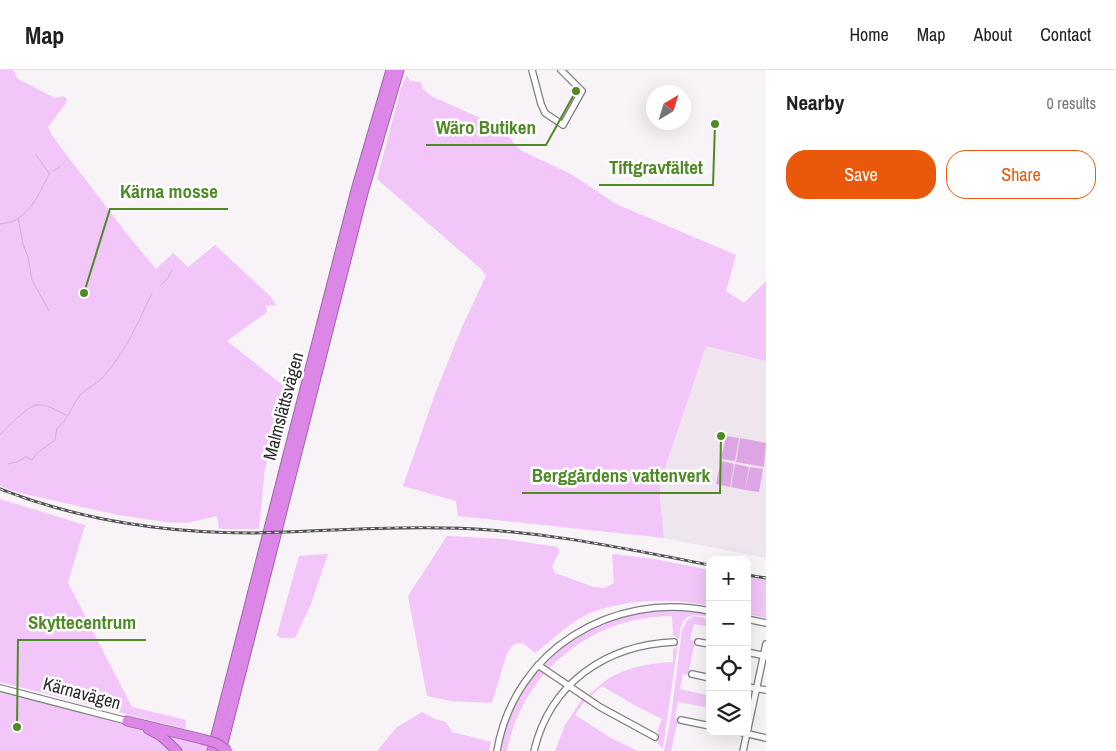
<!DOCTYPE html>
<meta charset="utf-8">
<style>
body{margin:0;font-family:"Archivo Narrow",sans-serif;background:#f6f6f6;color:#202124}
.controls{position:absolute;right:15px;bottom:15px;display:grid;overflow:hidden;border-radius:10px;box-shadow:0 5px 20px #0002}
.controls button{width:45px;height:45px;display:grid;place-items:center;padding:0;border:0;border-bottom:1px solid #e0e0e0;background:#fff;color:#202124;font:25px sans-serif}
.compass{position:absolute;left:646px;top:15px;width:45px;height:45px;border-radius:50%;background:#fff;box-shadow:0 5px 20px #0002;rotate:38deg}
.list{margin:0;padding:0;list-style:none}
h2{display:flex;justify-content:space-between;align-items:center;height:65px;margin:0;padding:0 20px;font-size:21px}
h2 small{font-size:16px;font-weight:400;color:#757577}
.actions{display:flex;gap:10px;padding:15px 20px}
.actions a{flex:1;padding:11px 0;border:1px solid #ea580c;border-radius:20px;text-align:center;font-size:18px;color:#ea580c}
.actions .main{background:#ea580c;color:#fff}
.icon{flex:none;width:28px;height:28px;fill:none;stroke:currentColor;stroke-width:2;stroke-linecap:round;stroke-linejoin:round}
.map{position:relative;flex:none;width:766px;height:681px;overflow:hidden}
header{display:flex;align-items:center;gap:30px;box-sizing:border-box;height:70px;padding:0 25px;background:#fff;border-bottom:1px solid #e0e0e0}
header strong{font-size:24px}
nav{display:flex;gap:28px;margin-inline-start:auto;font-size:18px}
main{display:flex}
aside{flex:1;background:#fff}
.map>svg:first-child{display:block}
</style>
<header>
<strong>Map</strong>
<nav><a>Home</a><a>Map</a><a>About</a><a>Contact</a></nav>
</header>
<main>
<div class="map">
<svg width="766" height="681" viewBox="0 0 766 681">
<rect width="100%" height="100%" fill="#f7f3f7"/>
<path fill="#eee5ef" d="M706 275 766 291V488L664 468 660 427V413Z"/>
<g fill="#f2c6f8">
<path d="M0 0H13L18 9 55 28 63 26 67 29 66 33 48 57 53 67 127 164 156 199 173 183 188 197 215 175 270 226 276 235 266 236 267 242 227 271 290 321 274 373 265 398 259 459H219L217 446 187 453 166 452 118 445 16 422 0 416Z"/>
<path d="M407 5 410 11 421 12 423 19 431 26 498 56H501L516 76 522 81 571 104 616 134 736 185 726 221 744 233 766 211V291L706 276 660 413V427L664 468 458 446 456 431 403 416 435 324 462 257 486 206 481 199 377 109 401 18Z"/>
<path d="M0 429 85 455 68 513 132 637 186 650 185 659 0 612Z"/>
<path d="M447 466 503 469 558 477 559 482 552 497 555 503 594 517 605 518 614 513 612 484 654 489 710 500V536C670 527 610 528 574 552 561 561 548 573 535 583L523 573 514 574 507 583 492 633 450 631 427 626 408 526Z"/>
<path d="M328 484 311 534 295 568H280L277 565 299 486Z"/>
<path d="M747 507 766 510V548L747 544Z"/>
<path d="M664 539 696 541 710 544V547C688 543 682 545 679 568L677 570 676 566H673L672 546C622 547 587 563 550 597L551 600 545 596 547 591C558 584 565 574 576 566 602 548 634 543 664 539Z"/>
<path d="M694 546 710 549V557L694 554 690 570 695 571 688 605 683 604 680 619 710 626V638L678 632 675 648 678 649 671 681H664L671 647 682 560 687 550Z"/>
<path d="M676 571 678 573 663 678H662L656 671 659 663 657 662 662 649 636 636 602 616 590 627 585 626C594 623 600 614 608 609 627 597 650 593 673 592V579L676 578Z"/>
<path d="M541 600 547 604 543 605C525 627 512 653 507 681H500C506 651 519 625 537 601Z"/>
<path d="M0 623 80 642 136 658 161 671 173 681H0Z"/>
<path d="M582 629 588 632H584L575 645 611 668 638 681H555L565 655Z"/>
<path d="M422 642 435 649 446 652 452 662 491 672 489 681H377L397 657Z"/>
<path d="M159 661 208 675 207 681H182L174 672Z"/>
</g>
<g fill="#dea5e5">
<path d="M726 366 739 368 735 391 721 389Z"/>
<path d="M740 368 766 373 764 397 736 392Z"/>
<path d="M721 391 734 394 730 417 716 414Z"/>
<path d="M735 394 749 397 745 420 731 417Z"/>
<path d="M750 397 763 399 759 422 745 420Z"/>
</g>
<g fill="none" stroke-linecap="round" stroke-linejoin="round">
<g stroke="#dea5e5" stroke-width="1">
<path d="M36 85 49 103"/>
<path d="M53 101 60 97"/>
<path d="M18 148 23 174 28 187 32 210 49 241"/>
<path d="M0 154C4 153 8 153 11 152 32 144 40 120 50 103"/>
<path d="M161 215 168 208 172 200"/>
<path d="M0 365C7 357 27 337 36 335 45 333 58 341 66 345"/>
<path d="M8 394 17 392 26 387 32 390 37 383 55 370 57 358C68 350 72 335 81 324 88 317 97 314 103 307 125 283 138 253 152 223"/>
</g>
<defs>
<g id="minor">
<path d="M532 0 541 34 545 43 563 55 582 21 561 0"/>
<path d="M747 549 766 553"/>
<path d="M698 572 710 574"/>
<path d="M747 582 766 586"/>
<path d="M538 595 600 637 655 667"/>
<path d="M692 604 710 608"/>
<path d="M747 617 766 620"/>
<path d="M0 618 127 651"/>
<path d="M681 650 710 656"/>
<path d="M740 662 766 668"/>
<path d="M497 681C514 580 612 521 710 541"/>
<path d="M534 681C550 613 606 575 674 572"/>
<path d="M743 681 766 574"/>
</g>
<g id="highway">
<path d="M127 651 202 669"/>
<path d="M148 659 161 666 177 681"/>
<path d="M212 681 356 120 391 0"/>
<path d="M221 681 363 123 399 0"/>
</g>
</defs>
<use href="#minor" stroke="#7f7c80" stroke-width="8"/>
<use href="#highway" stroke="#9e66a6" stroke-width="11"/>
<use href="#minor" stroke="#fff" stroke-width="5.5"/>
<use href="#highway" stroke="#dc86e8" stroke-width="9"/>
<defs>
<g id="rail">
<path d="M0 419C79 450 167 463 252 463 316 462 380 456 444 458 535 459 622 478 710 495"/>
<path d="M747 505 766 508"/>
</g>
</defs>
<use href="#rail" stroke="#525052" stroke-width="3"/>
<use href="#rail" stroke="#fff" stroke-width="1" stroke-dasharray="4" stroke-linecap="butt"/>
<defs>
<path id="highway-bridge" d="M202 669 216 673 228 681"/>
</defs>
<use href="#highway-bridge" stroke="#9e66a6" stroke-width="11" stroke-linecap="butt"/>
<use href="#highway-bridge" stroke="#dc86e8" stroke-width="9"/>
</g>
<g text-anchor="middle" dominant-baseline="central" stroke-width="5" stroke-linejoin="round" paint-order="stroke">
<g font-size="18" fill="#2c2b2c" stroke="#fff">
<text transform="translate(283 336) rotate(-75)">Malmslättsvägen</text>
<text transform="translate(82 623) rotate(15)">Kärnavägen</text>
</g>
</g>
<path fill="none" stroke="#508a27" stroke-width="2" d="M576 21L546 75H426M715 54L713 115H599M84 223L110 139H228M721 366L720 423H522M17 657L18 570H146"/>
<g fill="#508a27" stroke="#fff" stroke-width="2">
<circle cx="576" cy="21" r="5"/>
<circle cx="715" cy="54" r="5"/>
<circle cx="84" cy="223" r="5"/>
<circle cx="721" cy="366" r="5"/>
<circle cx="17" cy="657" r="5"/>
</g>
<g font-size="19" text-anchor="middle" font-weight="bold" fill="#508a27" stroke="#fff" stroke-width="5" stroke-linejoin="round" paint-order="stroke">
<text x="486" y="64">Wäro Butiken</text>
<text x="656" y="104">Tiftgravfältet</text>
<text x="169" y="128">Kärna mosse</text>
<text x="621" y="412">Berggårdens vattenverk</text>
<text x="82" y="559">Skyttecentrum</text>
</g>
</svg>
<div class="controls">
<button>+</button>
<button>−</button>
<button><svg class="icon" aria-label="locate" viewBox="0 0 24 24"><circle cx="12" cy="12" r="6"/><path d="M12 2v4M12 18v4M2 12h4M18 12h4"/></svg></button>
<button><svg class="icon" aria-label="layers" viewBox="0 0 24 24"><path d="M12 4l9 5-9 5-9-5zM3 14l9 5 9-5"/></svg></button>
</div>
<svg class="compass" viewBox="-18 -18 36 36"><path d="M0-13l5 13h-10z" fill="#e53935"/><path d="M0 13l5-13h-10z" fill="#757577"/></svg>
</div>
<aside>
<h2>Nearby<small>0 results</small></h2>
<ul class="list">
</ul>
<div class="actions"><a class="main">Save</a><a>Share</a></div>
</aside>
</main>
